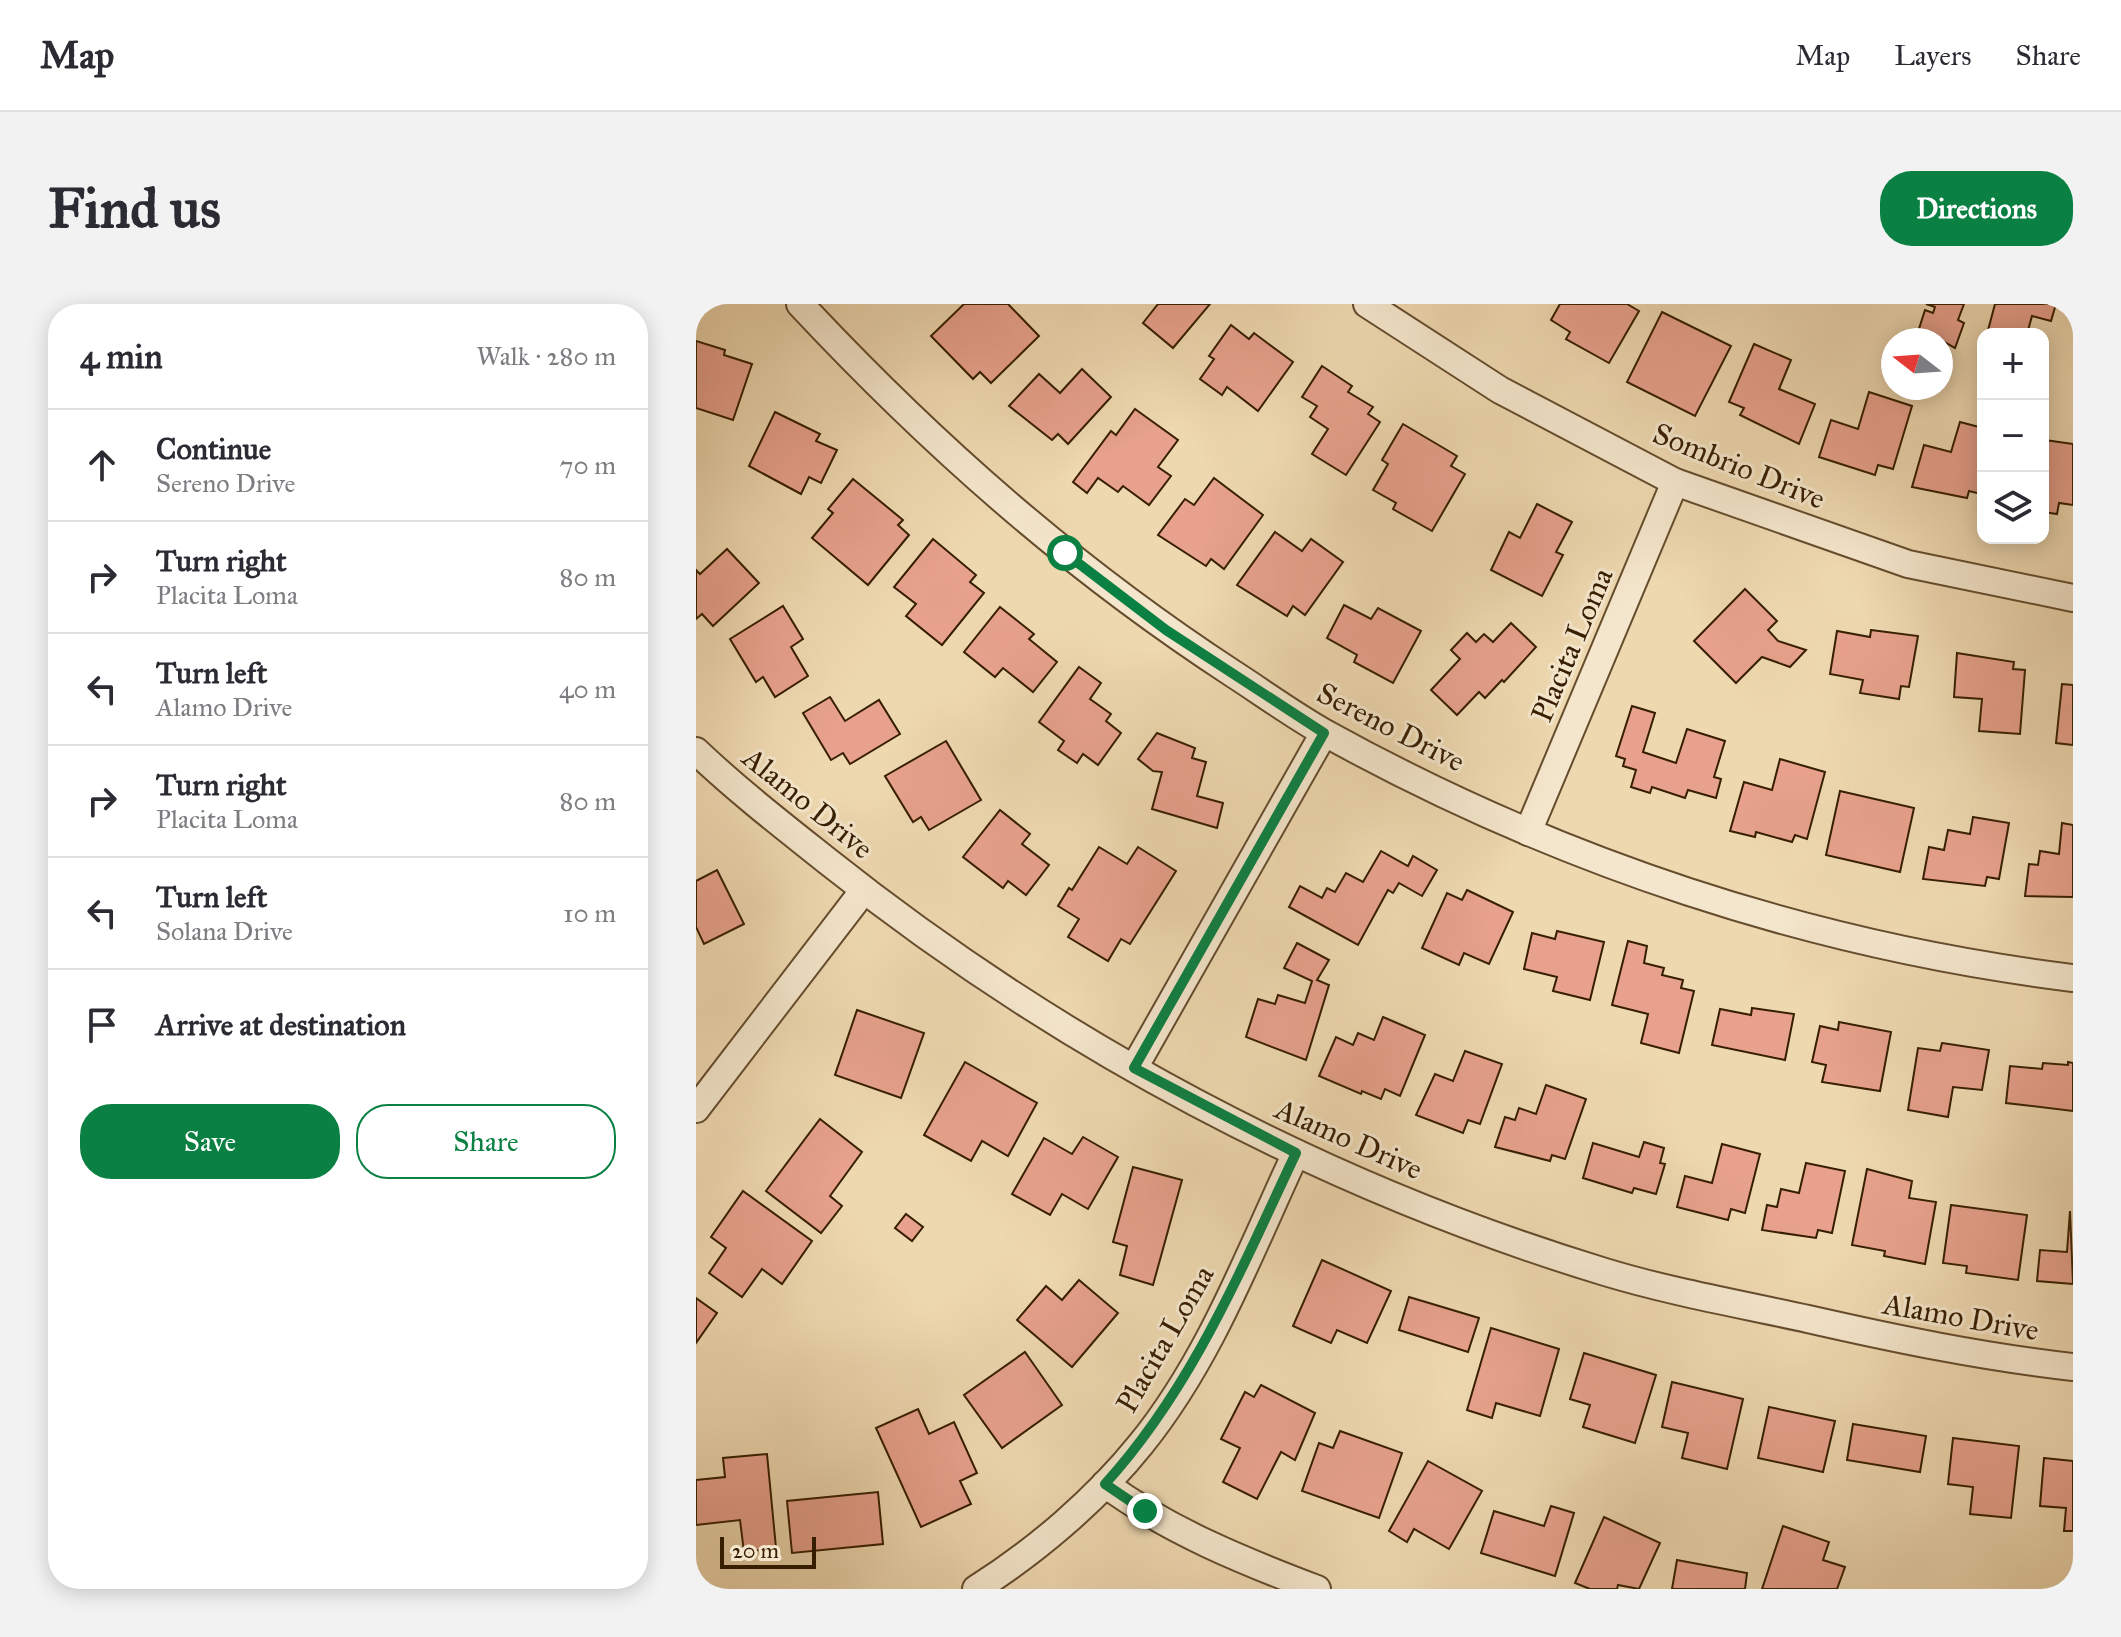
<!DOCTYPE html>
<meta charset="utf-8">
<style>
body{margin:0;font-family:"IM FELL Great Primer",serif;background:#f2f2f3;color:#2b2b33}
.controls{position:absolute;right:24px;top:24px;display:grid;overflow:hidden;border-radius:16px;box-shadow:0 4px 20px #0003}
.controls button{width:72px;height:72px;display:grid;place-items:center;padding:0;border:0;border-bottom:2px solid #e1e1e2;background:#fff;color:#2b2b33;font:40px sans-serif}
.compass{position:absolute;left:1185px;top:24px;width:72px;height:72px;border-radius:50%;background:#fff;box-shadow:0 4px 20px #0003;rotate:287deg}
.scale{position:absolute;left:24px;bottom:20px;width:96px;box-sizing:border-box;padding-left:8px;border:4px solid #371e01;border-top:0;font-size:22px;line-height:28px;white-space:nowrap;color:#371e01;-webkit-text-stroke:6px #f4e6cc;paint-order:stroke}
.stop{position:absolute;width:24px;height:24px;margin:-18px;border:6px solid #0b8043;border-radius:50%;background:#fff}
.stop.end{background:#0b8043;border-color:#fff;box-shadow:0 2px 8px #0008}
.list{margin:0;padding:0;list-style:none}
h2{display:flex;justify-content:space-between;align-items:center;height:104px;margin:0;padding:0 32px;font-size:34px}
h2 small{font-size:26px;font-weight:400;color:#7c7c81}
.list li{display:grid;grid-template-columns:52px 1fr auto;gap:24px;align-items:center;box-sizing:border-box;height:112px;padding:0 32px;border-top:2px solid #e1e1e2}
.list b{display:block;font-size:30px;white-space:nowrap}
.list p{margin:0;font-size:26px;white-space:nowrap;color:#7c7c81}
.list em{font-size:26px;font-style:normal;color:#7c7c81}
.actions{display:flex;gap:16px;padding:24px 32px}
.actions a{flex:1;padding:18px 0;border:2px solid #0b8043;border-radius:32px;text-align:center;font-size:28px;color:#0b8043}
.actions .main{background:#0b8043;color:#fff}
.icon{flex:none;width:44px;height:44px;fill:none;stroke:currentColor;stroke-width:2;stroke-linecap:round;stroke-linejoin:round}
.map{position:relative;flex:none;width:1377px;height:1285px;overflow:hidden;border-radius:32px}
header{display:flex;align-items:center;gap:48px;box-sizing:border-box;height:112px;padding:0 40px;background:#fff;border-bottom:2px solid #e1e1e2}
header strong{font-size:38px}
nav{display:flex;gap:44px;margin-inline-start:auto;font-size:28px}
.intro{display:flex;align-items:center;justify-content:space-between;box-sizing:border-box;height:192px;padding:0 48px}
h1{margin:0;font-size:56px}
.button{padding:20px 36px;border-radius:32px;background:#0b8043;color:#fff;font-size:28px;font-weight:700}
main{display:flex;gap:48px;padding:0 48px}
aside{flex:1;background:#fff;border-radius:32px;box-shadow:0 4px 20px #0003}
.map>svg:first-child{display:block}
</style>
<header>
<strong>Map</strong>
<nav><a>Map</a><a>Layers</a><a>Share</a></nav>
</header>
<div class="intro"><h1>Find us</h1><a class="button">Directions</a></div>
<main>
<aside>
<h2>4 min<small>Walk · 280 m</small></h2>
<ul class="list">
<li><svg class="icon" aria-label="ahead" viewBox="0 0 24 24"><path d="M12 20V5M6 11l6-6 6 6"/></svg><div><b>Continue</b><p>Sereno Drive</p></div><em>70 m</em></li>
<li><svg class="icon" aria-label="right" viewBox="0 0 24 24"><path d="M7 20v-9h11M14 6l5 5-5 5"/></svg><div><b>Turn right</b><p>Placita Loma</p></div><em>80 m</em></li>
<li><svg class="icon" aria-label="left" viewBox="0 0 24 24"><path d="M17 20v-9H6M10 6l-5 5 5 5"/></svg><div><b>Turn left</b><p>Alamo Drive</p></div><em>40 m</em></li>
<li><svg class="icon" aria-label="right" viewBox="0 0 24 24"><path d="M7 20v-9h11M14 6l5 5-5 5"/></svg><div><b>Turn right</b><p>Placita Loma</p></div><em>80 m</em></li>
<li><svg class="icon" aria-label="left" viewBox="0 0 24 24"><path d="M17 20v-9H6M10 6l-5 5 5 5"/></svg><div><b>Turn left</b><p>Solana Drive</p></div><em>10 m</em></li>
<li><svg class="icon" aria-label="arrive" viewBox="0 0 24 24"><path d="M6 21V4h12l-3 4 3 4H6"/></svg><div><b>Arrive at destination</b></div></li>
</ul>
<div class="actions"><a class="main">Save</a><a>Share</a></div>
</aside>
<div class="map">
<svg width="1377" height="1285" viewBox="0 0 1377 1285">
<rect width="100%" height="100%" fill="#eed8b0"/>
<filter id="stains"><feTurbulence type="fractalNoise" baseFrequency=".0025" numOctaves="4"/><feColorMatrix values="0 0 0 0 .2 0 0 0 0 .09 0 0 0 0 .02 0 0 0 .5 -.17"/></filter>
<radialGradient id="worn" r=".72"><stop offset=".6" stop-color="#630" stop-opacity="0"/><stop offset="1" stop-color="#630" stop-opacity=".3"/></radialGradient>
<g fill="#e7a18c" stroke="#371e01" stroke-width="2">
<path d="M268 0H312L343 32 295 79 284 68 277 75 235 32Z"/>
<path d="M462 0H514L477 44 447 19Z"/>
<path d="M864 0H931L943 7 913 59 870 35 874 28 855 16Z"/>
<path d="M1230 0H1268L1262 16 1268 19 1259 44 1245 36 1221 31 1229 6 1237 9 1239 3Z"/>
<path d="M1299 0H1360L1355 17 1336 12 1331 30H1291Z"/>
<path d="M966 8 1035 42 999 112 931 78Z"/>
<path d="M535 21 553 35 558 29 597 58 562 107 531 83 526 91 504 75 518 55 513 52Z"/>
<path d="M0 37 29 46 28 51 56 60 37 116 0 104Z"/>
<path d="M1058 40 1095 56 1083 85 1119 100 1103 140 1044 111 1048 104 1033 98Z"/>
<path d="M626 62 656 82 652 88 677 103 672 110 684 118 650 171 616 150 632 125 614 113 621 102 606 93Z"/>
<path d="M386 65 415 93 372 140 362 130 356 136 313 102 343 70 364 89Z"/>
<path d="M1173 88 1216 102 1197 165 1182 161 1179 171 1123 153 1135 116 1162 125Z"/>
<path d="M439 105 482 136 462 163 475 172 453 201 427 182 422 188 402 174 391 189 377 178 415 127 420 131Z"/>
<path d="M79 108 124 130 120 137 141 146 125 179 113 173 105 190 53 162Z"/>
<path d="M1264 118 1287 124 1285 190 1273 187 1271 194 1216 183 1228 141 1255 148Z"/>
<path d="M707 120 761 152 755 162 769 170 736 227 697 205 700 199 677 186 692 160 686 156Z"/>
<path d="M1349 136 1377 140V201L1363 199 1361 210 1347 208Z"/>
<path d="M518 174 567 211 528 265 515 255 510 262 462 231 489 195 498 201Z"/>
<path d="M157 175 207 216 202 221 213 231 172 281 116 234 137 209 132 205Z"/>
<path d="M841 200 876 218 860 248 867 251 846 292 795 266 813 228 824 234Z"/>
<path d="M579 228 606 247 615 235 647 258 609 311 597 302 591 312 541 281Z"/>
<path d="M237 235 280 271 274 278 288 289 246 341 210 312 220 300 198 283Z"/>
<path d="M31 245 63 279 17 322 6 310 0 315V266L4 270Z"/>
<path d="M1049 285 1081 317 1072 326 1082 337 1110 346 1094 363 1066 353 1040 379 998 337Z"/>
<path d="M648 301 675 315 682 304 725 327 697 379 658 358 661 351 631 334Z"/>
<path d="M87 302 107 335 95 343 112 372 79 393 67 373 60 378 34 335Z"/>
<path d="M304 303 338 330 333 335 361 358 337 388 307 364 299 373 268 348Z"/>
<path d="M815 319 840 343 808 378 806 376 789 394 783 388 761 411 735 386 764 355 755 346 771 329 780 338 788 330 797 338Z"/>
<path d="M1175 326 1222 332 1213 383 1205 382 1203 395 1164 389 1167 376 1134 370 1141 327 1174 333Z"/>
<path d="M1261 349 1318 358 1317 365 1329 366 1324 430 1283 427 1286 395 1258 393Z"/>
<path d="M383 363 405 379 394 395 415 410 410 417 425 429 402 461 387 450 381 459 362 446 368 437 343 418Z"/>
<path d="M1366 380 1377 381V441L1360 439Z"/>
<path d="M134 393 149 417 183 396 204 430 154 460 147 449 135 456 107 409Z"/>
<path d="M936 402 959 409 947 448 980 459 991 425 1029 437 1018 473 1025 475 1020 494 992 486 989 494 956 483 954 489 935 483 940 466 927 462 929 455 920 452Z"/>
<path d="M461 429 499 444 496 454 510 458 501 492 527 499 521 524 456 505 466 468 457 467 442 455Z"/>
<path d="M250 437 285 496 233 526 225 513 217 518 189 472Z"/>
<path d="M1084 455 1129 468 1111 535 1099 531 1096 538 1060 528 1059 533 1034 527 1048 478 1076 486Z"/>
<path d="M1144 487 1218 504 1204 568 1130 551Z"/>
<path d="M304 506 334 530 326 540 353 561 330 591 312 577 307 584 267 553Z"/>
<path d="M1277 513 1313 519 1303 575 1291 573 1289 582 1227 575 1233 543 1248 546 1252 526 1274 530Z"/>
<path d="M1366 519 1377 521V593L1329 592 1333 560 1342 561 1344 547 1363 550Z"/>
<path d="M403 543 431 560 442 543 480 567 434 640 425 635 412 657 372 633 383 615 362 602 373 584 376 586Z"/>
<path d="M685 547 712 562 717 552 741 566 726 592 703 579 697 589 692 586 662 641 593 603 604 582 626 594 631 584 639 588 650 569 667 578Z"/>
<path d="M21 566 48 620 8 640 0 623V577Z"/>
<path d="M771 586 817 608 793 660 768 649 763 661 726 644 751 589 766 596Z"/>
<path d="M861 627 908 638 894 696 857 687 861 673 828 665 836 629 859 635Z"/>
<path d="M932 637 951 642 948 659 968 664 966 671 987 676 985 684 998 687 983 749 945 739 952 710 916 701Z"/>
<path d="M601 639 633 656 621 676 633 681 610 756 550 733 562 695 579 700 582 691 609 699 616 677 588 664Z"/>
<path d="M1056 704 1098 710 1089 756 1016 741 1024 705 1055 711Z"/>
<path d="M161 706 228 729 205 794 139 771Z"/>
<path d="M687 713 729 731 704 792 689 785 685 795 666 787 665 790 623 772 640 733 657 741 662 729 678 736Z"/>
<path d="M1143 718 1195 728 1184 787 1126 778 1130 761 1116 758 1124 722 1142 726Z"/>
<path d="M1246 739 1293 746 1286 786 1257 783 1252 813 1212 806 1222 744 1244 747Z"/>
<path d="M769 747 806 760 784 820 772 816 767 829 720 811 739 770 757 777Z"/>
<path d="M269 758 341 799 312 852 286 837 275 857 228 831Z"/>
<path d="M1372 758 1377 759V807L1310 799 1314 762 1346 765 1347 759 1372 761Z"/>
<path d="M850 781 890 795 869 855 856 851 854 857 799 843 809 813 819 816 823 804 840 810Z"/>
<path d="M124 815 166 848 134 892 146 902 125 929 70 887Z"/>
<path d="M387 833 422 853 392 905 366 890 354 911 316 890 348 834 376 850Z"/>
<path d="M948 838 968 844 964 859 969 860 960 890 938 884 936 889 887 874 897 839 943 853Z"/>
<path d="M1026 840 1064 850 1049 909 1035 905 1032 916 981 903 989 872 1016 879Z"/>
<path d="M1110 859 1149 867 1136 929 1122 926 1120 934 1066 926 1071 901 1081 903 1085 885 1103 889Z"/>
<path d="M437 863 486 876 457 981 424 971 431 942 417 938Z"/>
<path d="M1171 865 1216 877 1213 894 1240 898 1229 960 1188 952 1189 947 1156 941Z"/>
<path d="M47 887 116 937 86 980 66 965 46 993 13 969 30 944 15 933Z"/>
<path d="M1255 901 1331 911 1322 976 1270 969 1271 962 1247 959Z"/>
<path d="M1374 907 1377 980 1341 977 1344 946 1371 948Z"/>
<path d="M210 910 227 923 216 937 199 924Z"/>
<path d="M626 956 695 987 671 1039 641 1026 635 1039 597 1022Z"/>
<path d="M383 976 422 1009 376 1063 321 1016 350 982 366 996Z"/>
<path d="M713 993 783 1014 772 1048 703 1026Z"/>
<path d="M0 994 21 1009 0 1039Z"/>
<path d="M795 1024 863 1045 844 1112 800 1099 796 1114 771 1106Z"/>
<path d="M329 1048 366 1101 306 1144 268 1091Z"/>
<path d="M888 1049 960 1071 939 1139 887 1123 894 1101 874 1095Z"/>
<path d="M976 1078 1047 1095 1031 1165 986 1154 992 1129 966 1123Z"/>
<path d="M565 1081 619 1109 599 1156 585 1148 561 1195 527 1178 544 1144 525 1135 549 1088 558 1093Z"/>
<path d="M1073 1103 1139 1117 1127 1168 1062 1154Z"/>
<path d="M222 1105 233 1130 258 1118 281 1169 264 1177 275 1200 225 1223 180 1124Z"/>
<path d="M1157 1120 1230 1132 1224 1168 1151 1156Z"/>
<path d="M644 1127 706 1149 683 1214 606 1187 623 1139 637 1144Z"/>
<path d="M1257 1134 1323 1142 1315 1214 1274 1210 1277 1183 1252 1180Z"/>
<path d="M71 1150 80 1244 48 1248 44 1216 0 1221V1176L29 1173 27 1154Z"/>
<path d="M1348 1154 1377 1157V1227H1368L1370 1204 1344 1202Z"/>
<path d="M732 1157 786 1187 753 1245 718 1225 711 1238 693 1227Z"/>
<path d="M182 1188 187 1240 96 1249 91 1197Z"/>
<path d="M855 1202 878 1209 859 1272 785 1249 798 1207 848 1222Z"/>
<path d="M908 1213 964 1239 943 1285 922 1281 921 1285H894L879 1279Z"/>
<path d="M1087 1222 1133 1238 1127 1256 1149 1263 1141 1285H1066Z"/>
<path d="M981 1256 1051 1269 1049 1285H976Z"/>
</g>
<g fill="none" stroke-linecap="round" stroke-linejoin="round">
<defs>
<g id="minor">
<path d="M104 0C236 141 374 263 536 369 567 389 597 411 629 429 860 557 1115 642 1377 674"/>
<path d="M671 0 804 86 979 178 1212 260 1377 294"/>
<path d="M0 447C41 486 86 521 130 556 361 740 626 882 909 968 975 988 1044 1000 1112 1015 1200 1035 1287 1053 1377 1063"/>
<path d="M832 528 979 178"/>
<path d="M438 764 628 429"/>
<path d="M0 805 168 586"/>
<path d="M409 1180C473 1227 547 1257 621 1285"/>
<path d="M280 1285C340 1247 400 1196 445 1140 514 1055 554 947 600 849"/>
</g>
</defs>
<use href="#minor" stroke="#654c2d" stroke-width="30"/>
<use href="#minor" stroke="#f4e6cc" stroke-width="26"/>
</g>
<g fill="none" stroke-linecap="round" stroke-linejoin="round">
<path stroke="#0b8043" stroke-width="10" d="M369 249 470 326 628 429 438 764 600 849C545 965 497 1083 409 1180L449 1207"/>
</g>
<g text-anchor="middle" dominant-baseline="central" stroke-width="6" stroke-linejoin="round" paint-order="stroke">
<g font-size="30" fill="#371e01" stroke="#f4e6cc">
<text transform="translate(1043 162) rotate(22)">Sombrio Drive</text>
<text transform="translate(876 341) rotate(-67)">Placita Loma</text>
<text transform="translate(695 423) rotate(27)">Sereno Drive</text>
<text transform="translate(112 499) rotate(39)">Alamo Drive</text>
<text transform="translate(653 835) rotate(24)">Alamo Drive</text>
<text transform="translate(1265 1013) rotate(10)">Alamo Drive</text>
<text transform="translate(469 1035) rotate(-60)">Placita Loma</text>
</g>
</g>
<rect width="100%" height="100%" filter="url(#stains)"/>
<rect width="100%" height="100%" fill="url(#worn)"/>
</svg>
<div class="controls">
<button>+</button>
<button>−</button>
<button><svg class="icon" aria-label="layers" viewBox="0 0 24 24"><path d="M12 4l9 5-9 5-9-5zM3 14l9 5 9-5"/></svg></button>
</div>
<svg class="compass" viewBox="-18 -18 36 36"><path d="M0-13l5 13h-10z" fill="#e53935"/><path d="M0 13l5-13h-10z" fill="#7c7c81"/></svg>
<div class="scale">20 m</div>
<div class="stop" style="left:369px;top:249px"></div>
<div class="stop end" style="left:449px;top:1207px"></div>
</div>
</main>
